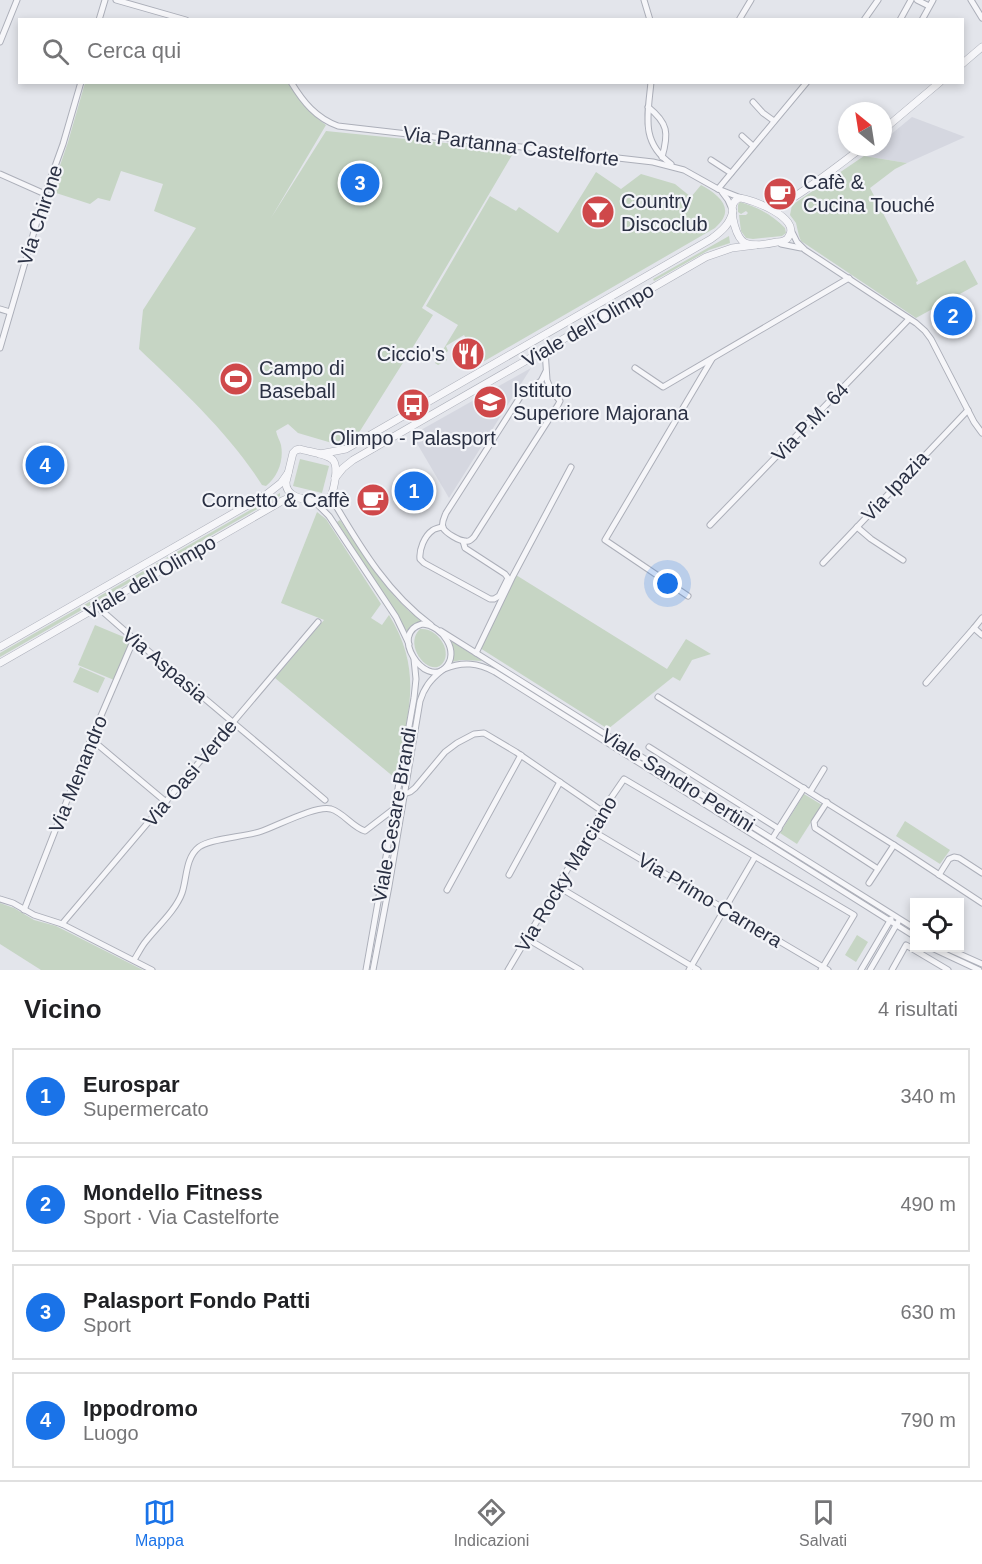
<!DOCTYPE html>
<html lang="it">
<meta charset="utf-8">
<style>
body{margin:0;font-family:Helvetica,sans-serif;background:#f2f2f2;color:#202124}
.controls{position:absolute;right:18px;bottom:18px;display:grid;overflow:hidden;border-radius:0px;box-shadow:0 3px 9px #0003}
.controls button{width:54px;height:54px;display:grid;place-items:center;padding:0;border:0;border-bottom:2px solid #e0e0e0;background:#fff;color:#202124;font:30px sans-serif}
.compass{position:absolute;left:838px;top:102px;width:54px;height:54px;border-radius:50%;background:#fff;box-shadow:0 3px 9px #0003;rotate:330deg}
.you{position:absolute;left:668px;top:584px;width:21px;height:21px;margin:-15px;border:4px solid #fff;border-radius:50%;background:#1a73e8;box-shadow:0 0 0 9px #1a73e833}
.badge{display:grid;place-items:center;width:39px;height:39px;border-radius:50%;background:#1a73e8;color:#fff;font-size:20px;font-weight:700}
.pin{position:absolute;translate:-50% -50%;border:3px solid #fff;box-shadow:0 2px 6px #0006}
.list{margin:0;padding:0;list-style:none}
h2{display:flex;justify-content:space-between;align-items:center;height:78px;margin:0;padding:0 24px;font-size:26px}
h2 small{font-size:20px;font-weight:400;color:#757577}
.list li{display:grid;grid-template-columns:39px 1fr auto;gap:18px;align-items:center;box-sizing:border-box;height:96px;margin:0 12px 12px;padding:0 12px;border:2px solid #e0e0e0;border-radius:0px}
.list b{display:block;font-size:22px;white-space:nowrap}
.list p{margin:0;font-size:20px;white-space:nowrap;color:#757577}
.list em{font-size:20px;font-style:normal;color:#757577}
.icon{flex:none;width:33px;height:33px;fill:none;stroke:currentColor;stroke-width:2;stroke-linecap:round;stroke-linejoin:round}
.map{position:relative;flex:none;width:982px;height:970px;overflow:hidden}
.search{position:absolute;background:#fff;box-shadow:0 3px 9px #0003;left:18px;right:18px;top:18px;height:66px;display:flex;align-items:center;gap:15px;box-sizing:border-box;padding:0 21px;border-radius:0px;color:#757577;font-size:22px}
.sheet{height:510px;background:#fff}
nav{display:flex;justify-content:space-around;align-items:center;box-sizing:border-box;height:84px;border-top:2px solid #e0e0e0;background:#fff;font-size:16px;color:#757577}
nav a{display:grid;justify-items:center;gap:3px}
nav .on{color:#1a73e8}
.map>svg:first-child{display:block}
</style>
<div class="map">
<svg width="982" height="970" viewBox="0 0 982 970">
<rect width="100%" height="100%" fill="#e3e5eb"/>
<g fill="#d5d7e0">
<path d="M912 117 965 137 907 163 864 156 876 147H883V141Z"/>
<path d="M531 368 449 498 412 435Z"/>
</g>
<g fill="#c6d5c4">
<path d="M85 83H288C299 100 309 113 326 125L271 218 326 131 515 150 422 308 433 315 360 431 340 442 332 443 298 433 288 424 276 431C277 436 280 441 281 445 284 460 278 477 266 486L262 485C229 433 183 391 139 349L143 310 196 228 154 211 163 184 121 171 110 201 98 198 90 204 53 192 52 189 68 142Z"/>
<path d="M864 156 907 163 895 169 870 188 918 281 916 282 917 285 965 260 978 284 916 318 801 241 799 236 796 223 790 215 792 205Z"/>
<path d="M596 172 621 189 641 174 675 184 691 197 701 185C719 195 737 209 715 228L481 363 464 335 446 346 448 351 444 354 447 360 438 365 435 363 458 325 426 306 490 196 516 211 519 207 558 233Z"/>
<path d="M740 202C757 207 773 215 785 228L786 233 782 236 753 239 746 238 741 231 739 215H746L748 213 746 211 741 214 738 212V205Z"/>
<path d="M729 236 730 243 709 250 654 281 653 279Z"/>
<path d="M300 459 329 466 322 493 293 486Z"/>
<path d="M280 493V496L0 657V653Z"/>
<path d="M317 512 326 519 381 604 371 618 382 625 389 615C425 673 407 717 395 778L275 678 324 620 281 603Z"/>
<path d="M340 520C364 556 386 594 421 621L408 633 337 522Z"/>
<path d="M516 575 667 669 686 639 711 654 692 660 680 681 673 677 608 729 480 648Z"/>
<path d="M95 625 131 640 114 680 78 665Z"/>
<path d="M420 629C438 627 454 653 441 665 428 676 403 645 420 629Z"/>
<path d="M451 641 481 660 482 661 462 660 451 662 450 642Z"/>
<path d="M80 667 105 678 98 693 73 682Z"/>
<path d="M804 794 822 805 797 844 780 833Z"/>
<path d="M905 821 950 850 940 864 896 836Z"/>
<path d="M0 903 14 908 34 920 56 926 143 970H41L0 944Z"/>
<path d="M857 935 868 942 856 962 845 955Z"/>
</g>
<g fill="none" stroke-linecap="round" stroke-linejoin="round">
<defs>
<g id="minor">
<path d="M116 0 186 20"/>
<path d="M644 0 650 20"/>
<path d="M917 0 929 6"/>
<path d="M971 0 982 18"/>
<path d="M99 20 105 0"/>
<path d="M739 20 751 0"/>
<path d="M864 20 878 0"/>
<path d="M900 20 911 0"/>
<path d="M922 20 933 0"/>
<path d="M0 42 17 0"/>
<path d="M291 82C303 102 316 118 338 126L653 162 684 170 718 189 741 198"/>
<path d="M651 82C648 115 640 142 671 164"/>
<path d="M753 102 763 113 774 121"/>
<path d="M648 107C668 123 669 133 662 157"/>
<path d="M742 136 753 146"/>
<path d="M711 160 731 173"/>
<path d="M0 174 45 194"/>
<path d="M718 189 807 82"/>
<path d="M722 192 728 200 732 209"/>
<path d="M791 230 797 242 805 250 916 323 925 331 931 339 974 422 982 433"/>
<path d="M781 244 801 248"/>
<path d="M0 309 10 312"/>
<path d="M0 348 45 194 63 144 81 82"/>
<path d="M545 350 547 380 551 390 560 401 558 405 474 537C471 540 469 542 465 541 459 541 446 533 443 528 441 523 444 518 446 513L522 394 541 381 546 371"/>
<path d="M635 368 663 387 849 278"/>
<path d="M333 494 336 506C362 550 389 594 431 625"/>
<path d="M317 504 329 516 396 617 409 644"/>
<path d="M710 525 909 319"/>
<path d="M443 527C441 527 434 529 433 530 424 536 419 550 420 559L424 563 490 599H494L499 596 508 578 505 574 465 548 463 541"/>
<path d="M857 527 871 539 903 560"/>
<path d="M823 563 968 410"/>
<path d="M688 596 605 540 712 359"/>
<path d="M99 606 101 610 134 639 325 800"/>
<path d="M982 618 974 628 982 635"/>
<path d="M422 624C442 625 461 652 445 668 425 688 388 633 422 624Z"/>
<path d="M441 631 914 928"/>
<path d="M476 653 513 576 571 467"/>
<path d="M444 669C463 661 478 663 495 672L914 936"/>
<path d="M926 683 974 628"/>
<path d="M658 697 894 845 982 903"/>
<path d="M91 739 166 802"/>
<path d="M649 747 779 829"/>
<path d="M810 792 824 769"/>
<path d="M827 802 814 822 815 828 878 869"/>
<path d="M591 830 828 970"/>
<path d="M772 839 804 788"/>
<path d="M509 875 560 782"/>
<path d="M939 875 949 859 954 857 959 858 982 873"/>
<path d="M869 883 894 845"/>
<path d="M557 886 698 970"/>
<path d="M447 890 521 755"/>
<path d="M0 899 13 903 34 915 62 924 152 970"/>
<path d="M24 910 91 739 134 639"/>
<path d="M62 924 318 622"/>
<path d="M526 938 580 970"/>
<path d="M932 948 979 970"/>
<path d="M946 948 982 964"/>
<path d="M134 960C138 954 141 947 146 941 157 927 176 910 182 893 187 879 185 858 199 847 211 838 246 837 262 831 277 826 316 805 331 809 344 813 352 827 365 831L395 808 404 794 410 792 415 788 445 752 457 743 474 734 484 733 516 752 602 811"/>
<path d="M366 970 414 698 416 679 414 659"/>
<path d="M373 970 389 886 420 701C424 688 430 680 441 671"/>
<path d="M508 970 602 811 624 779 854 915 821 970"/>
<path d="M689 970 755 857"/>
<path d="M861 970 891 919"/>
<path d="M870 970 898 922"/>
<path d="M892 970 906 945 948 970"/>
</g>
<g id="tertiary">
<path d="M962 64 982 47"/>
<path d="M883 130 940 82"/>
<path d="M739 198C752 199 801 218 789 236 787 241 782 242 777 242 768 244 754 247 745 243 736 238 730 214 733 204 735 200 736 200 739 198Z"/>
<path d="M771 208C787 207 846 159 863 147"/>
<path d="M300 449C309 452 326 453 333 460 339 467 334 490 330 498 328 502 326 502 322 503 309 500 285 499 286 482L293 453 296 450Z"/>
<path d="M320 454 346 449 711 239C722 231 730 224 733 211"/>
<path d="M335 478 343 468 353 460 706 257 732 248 756 245"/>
<path d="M0 647 267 494 281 483 288 473"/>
<path d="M0 663 282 501 289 498H301"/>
</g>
</defs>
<use href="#minor" stroke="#acafb9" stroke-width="7"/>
<use href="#tertiary" stroke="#acafb9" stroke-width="8"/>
<use href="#minor" stroke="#f6f6f9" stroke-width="5"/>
<use href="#tertiary" stroke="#f6f6f9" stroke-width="7"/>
</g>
<defs>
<symbol id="cafe-disc" viewBox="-11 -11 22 22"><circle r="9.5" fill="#cf484a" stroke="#f3f4f8"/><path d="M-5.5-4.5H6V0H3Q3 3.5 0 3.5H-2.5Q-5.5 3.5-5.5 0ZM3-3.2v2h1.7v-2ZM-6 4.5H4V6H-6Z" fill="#fff"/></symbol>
<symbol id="bar-disc" viewBox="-11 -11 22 22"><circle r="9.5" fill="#cf484a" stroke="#f3f4f8"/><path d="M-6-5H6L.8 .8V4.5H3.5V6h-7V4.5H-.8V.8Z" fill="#fff"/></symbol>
<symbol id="restaurant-disc" viewBox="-11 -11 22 22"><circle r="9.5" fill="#cf484a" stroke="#f3f4f8"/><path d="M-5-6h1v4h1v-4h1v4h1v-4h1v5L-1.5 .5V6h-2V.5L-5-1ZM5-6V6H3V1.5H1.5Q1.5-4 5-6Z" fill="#fff"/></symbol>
<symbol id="stadium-disc" viewBox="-11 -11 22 22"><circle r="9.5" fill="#cf484a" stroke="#f3f4f8"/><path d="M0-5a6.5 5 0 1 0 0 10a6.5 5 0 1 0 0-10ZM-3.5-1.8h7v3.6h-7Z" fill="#fff"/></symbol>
<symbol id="school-disc" viewBox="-11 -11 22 22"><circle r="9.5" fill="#cf484a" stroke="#f3f4f8"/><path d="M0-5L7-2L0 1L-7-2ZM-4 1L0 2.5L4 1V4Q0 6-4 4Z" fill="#fff"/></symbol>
<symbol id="bus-disc" viewBox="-11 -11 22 22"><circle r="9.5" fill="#cf484a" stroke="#f3f4f8"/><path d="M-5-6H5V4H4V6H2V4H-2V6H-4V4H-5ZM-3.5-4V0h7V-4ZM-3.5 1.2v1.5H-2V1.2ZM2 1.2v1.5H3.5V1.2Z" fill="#fff"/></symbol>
</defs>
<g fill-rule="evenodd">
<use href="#cafe-disc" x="761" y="175" width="38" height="38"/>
<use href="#bar-disc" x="579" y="193" width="38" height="38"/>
<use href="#restaurant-disc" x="449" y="335" width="38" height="38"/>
<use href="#stadium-disc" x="217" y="360" width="38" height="38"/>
<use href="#school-disc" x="471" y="383" width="38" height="38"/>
<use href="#bus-disc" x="394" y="386" width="38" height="38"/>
<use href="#cafe-disc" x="354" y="481" width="38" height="38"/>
</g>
<g text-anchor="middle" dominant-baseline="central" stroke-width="4.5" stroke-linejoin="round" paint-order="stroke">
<g font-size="20" fill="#2a3043" stroke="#f3f4f8">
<text transform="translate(511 146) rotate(7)">Via Partanna Castelforte</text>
<text transform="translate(40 215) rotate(-72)">Via Chirone</text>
<text transform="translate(588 325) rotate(-30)">Viale dell'Olimpo</text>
<text transform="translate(810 422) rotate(-46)">Via P.M. 64</text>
<text transform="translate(895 486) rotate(-47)">Via Ipazia</text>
<text transform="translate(150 577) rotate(-30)">Viale dell'Olimpo</text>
<text transform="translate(165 665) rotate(40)">Via Aspasia</text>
<text transform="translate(190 773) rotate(-50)">Via Oasi Verde</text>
<text transform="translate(78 774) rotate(-68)">Via Menandro</text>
<text transform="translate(678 780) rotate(32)">Viale Sandro Pertini</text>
<text transform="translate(394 815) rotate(-80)">Viale Cesare Brandi</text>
<text transform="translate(566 874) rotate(-59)">Via Rocky Marciano</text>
<text transform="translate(710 900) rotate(31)">Via Primo Carnera</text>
</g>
<g font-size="20" fill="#2a3043" stroke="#f3f4f8" text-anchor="start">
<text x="803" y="182">Cafè &amp;<tspan x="803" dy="23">Cucina Touché</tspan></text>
<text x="621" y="201">Country<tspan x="621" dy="23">Discoclub</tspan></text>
<text x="445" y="354" text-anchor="end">Ciccio's</text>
<text x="259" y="368">Campo di<tspan x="259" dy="23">Baseball</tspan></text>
<text x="513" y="390">Istituto<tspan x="513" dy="23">Superiore Majorana</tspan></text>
<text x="413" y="438" text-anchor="middle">Olimpo - Palasport</text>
<text x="350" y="500" text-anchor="end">Cornetto &amp; Caffè</text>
</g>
</g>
</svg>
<div class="controls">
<button><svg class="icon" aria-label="locate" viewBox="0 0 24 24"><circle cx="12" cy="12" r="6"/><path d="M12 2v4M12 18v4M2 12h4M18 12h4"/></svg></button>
</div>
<svg class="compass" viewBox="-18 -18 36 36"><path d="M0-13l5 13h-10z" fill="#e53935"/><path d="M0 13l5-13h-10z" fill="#757577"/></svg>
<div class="you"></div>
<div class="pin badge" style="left:414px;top:491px">1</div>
<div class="pin badge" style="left:953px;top:316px">2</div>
<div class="pin badge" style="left:360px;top:183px">3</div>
<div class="pin badge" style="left:45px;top:465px">4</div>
<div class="search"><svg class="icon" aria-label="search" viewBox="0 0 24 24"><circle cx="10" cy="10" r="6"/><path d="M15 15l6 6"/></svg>Cerca qui</div>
</div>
<section class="sheet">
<h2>Vicino<small>4 risultati</small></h2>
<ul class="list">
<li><span class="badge">1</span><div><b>Eurospar</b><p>Supermercato</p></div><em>340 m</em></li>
<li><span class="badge">2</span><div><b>Mondello Fitness</b><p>Sport · Via Castelforte</p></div><em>490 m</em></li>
<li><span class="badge">3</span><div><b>Palasport Fondo Patti</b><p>Sport</p></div><em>630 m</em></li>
<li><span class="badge">4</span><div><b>Ippodromo</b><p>Luogo</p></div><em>790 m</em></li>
</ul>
</section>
<nav>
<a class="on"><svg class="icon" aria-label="map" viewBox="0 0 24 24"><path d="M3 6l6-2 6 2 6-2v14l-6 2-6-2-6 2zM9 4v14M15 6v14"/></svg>Mappa</a>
<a><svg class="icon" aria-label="directions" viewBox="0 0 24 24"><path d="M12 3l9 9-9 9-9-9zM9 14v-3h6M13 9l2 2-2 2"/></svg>Indicazioni</a>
<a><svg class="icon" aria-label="saved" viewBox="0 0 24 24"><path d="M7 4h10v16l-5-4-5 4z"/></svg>Salvati</a>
</nav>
